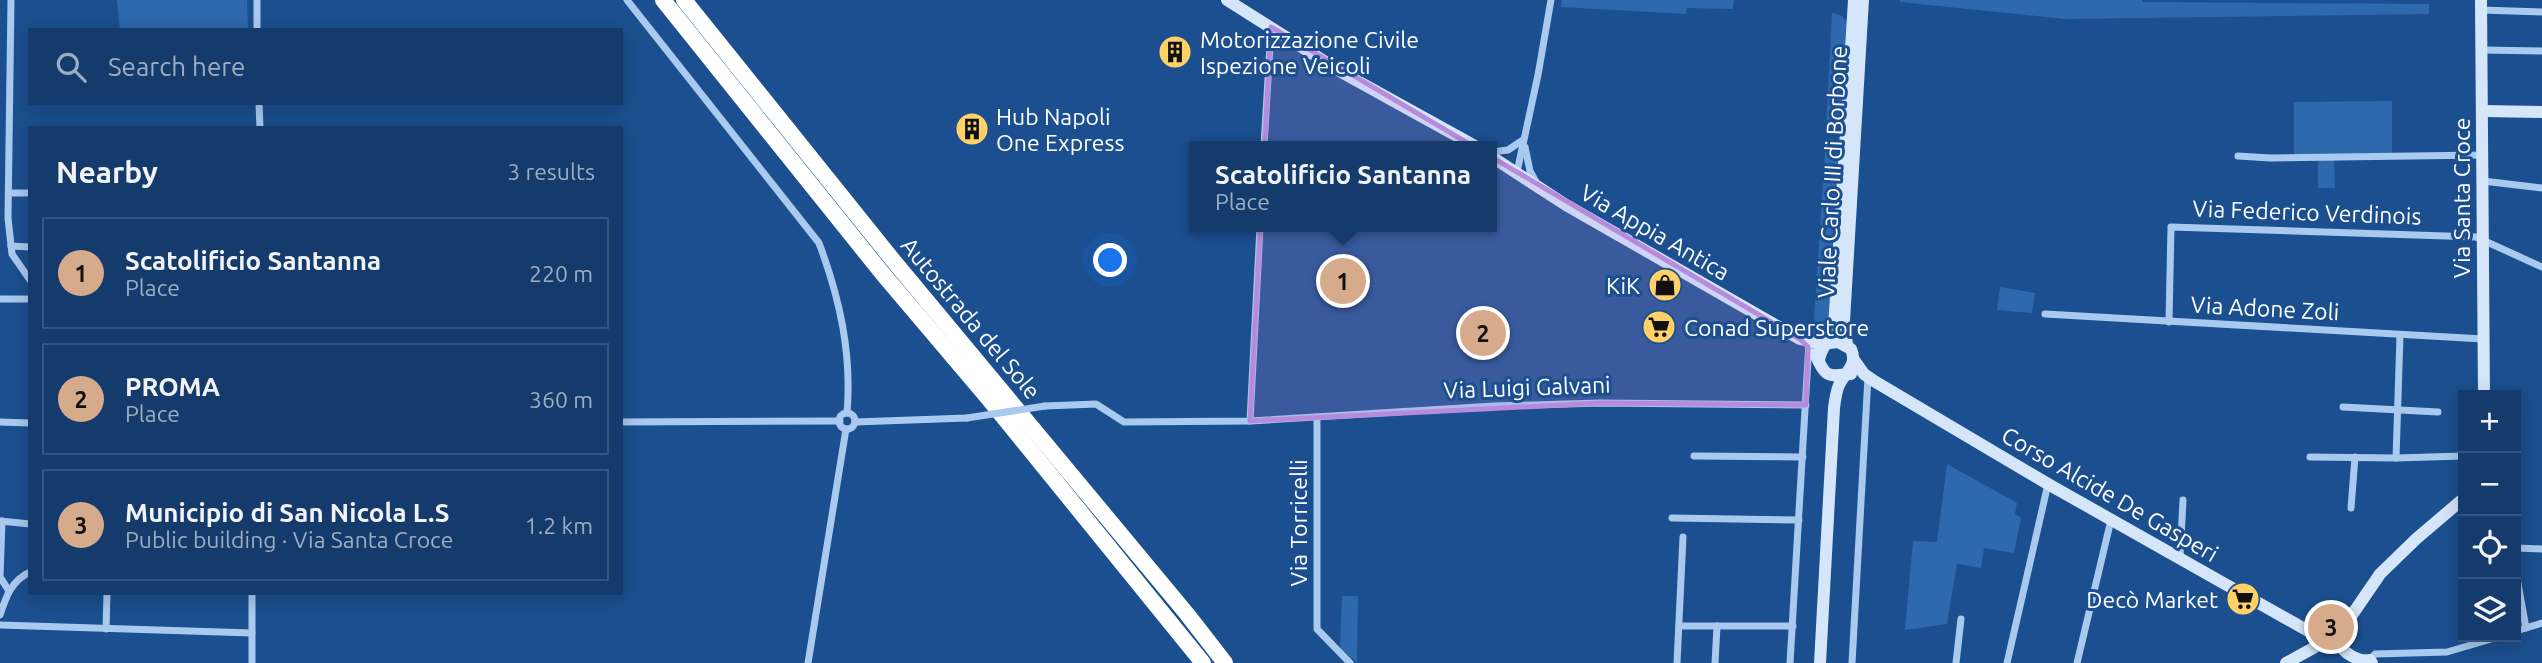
<!DOCTYPE html>
<meta charset="utf-8">
<style>
body{margin:0;font-family:Ubuntu,sans-serif;background:#214673;color:#f1f3f6}
.controls{position:absolute;right:21px;bottom:21px;display:grid;overflow:hidden;border-radius:0px;box-shadow:0 4px 18px #0003}
.controls button{width:63px;height:63px;display:grid;place-items:center;padding:0;border:0;border-bottom:2px solid #33557e;background:#143b6b;color:#f1f3f6;font:35px sans-serif}
.you{position:absolute;left:1111px;top:261px;width:24px;height:24px;margin:-18px;border:5px solid #fff;border-radius:50%;background:#1a73e8;box-shadow:0 0 0 10px #1a73e833}
.badge{display:grid;place-items:center;width:46px;height:46px;border-radius:50%;background:#d6ab8b;color:#111;font-size:23px;font-weight:700}
.pin{position:absolute;translate:-50% -50%;border:4px solid #fff;box-shadow:0 2px 7px #0006}
.popup{position:absolute;left:1189px;top:141px;width:308px;height:91px;box-sizing:border-box;display:grid;place-content:center;border-radius:0px;background:#143b6b;filter:drop-shadow(0 2px 5px #0005);font-size:23px;white-space:nowrap;color:#9dadc1}
.popup b{font-size:26px;color:#f1f3f6}
.popup::after{content:'';position:absolute;left:50%;top:100%;margin-left:-14px;border:14px solid transparent;border-top-color:#143b6b}
.list{margin:0;padding:0;list-style:none}
h2{display:flex;justify-content:space-between;align-items:center;height:91px;margin:0;padding:0 28px;font-size:30px}
h2 small{font-size:23px;font-weight:400;color:#9dadc1}
.list li{display:grid;grid-template-columns:46px 1fr auto;gap:21px;align-items:center;box-sizing:border-box;height:112px;margin:0 14px 14px;padding:0 14px;border:2px solid #33557e;border-radius:0px}
.list b{display:block;font-size:26px;white-space:nowrap}
.list p{margin:0;font-size:23px;white-space:nowrap;color:#9dadc1}
.list em{font-size:23px;font-style:normal;color:#9dadc1}
.icon{flex:none;width:38px;height:38px;fill:none;stroke:currentColor;stroke-width:2;stroke-linecap:round;stroke-linejoin:round}
.map{position:relative;flex:none;width:2542px;height:663px;overflow:hidden}
.search{position:absolute;background:#143b6b;box-shadow:0 4px 18px #0003;left:28px;top:28px;width:595px;height:77px;display:flex;align-items:center;gap:18px;box-sizing:border-box;padding:0 24px;border-radius:0px;color:#9dadc1;font-size:26px}
.panel{position:absolute;background:#143b6b;box-shadow:0 4px 18px #0003;left:28px;top:126px;width:595px;height:469px;border-radius:0px}
.map>svg:first-child{display:block}
</style>
<div class="map">
<svg width="2542" height="663" viewBox="0 0 2542 663">
<rect width="100%" height="100%" fill="#1b4f8f"/>
<g fill="#2e69ad">
<path d="M117 0H247L248 30H120Z"/>
<path d="M1562 0H1734L1733 9 1687 8 1686 14 1561 7Z"/>
<path d="M1900 0H2142L2143 2 2429 4V14L2065 19 1900 2Z"/>
<path d="M1832 13 1842 16 1848 23 1842 123 1834 131 1826 130Z"/>
<path d="M2392 101V154L2294 156V102Z"/>
<path d="M1826 139H1833L1839 145 1828 331 1820 335H1813Z"/>
<path d="M2318 160H2334L2335 188H2318Z"/>
<path d="M2000 287 2035 293 2032 313 1997 310Z"/>
<path d="M1947 464 2017 503 2015 514 2021 518 2014 553 1984 548 1981 568 1957 564 1947 624 1905 630 1913 541 1937 542Z"/>
<path d="M1342 596H1358L1357 663 1340 648Z"/>
</g>
<g fill="none" stroke-linecap="round" stroke-linejoin="round">
<g stroke="#a9c9ee" stroke-width="7">
<path d="M11 0 8 218 12 254 30 280"/>
<path d="M257 0V30"/>
<path d="M627 0 819 243C840 299 852 354 847 413"/>
<path d="M2481 10 2542 12"/>
<path d="M2482 50 2542 51"/>
<path d="M259 103 260 128"/>
<path d="M1264 146 1271 28"/>
<path d="M1525 147 1530 171 1536 182"/>
<path d="M1492 152 1508 150 1523 140"/>
<path d="M2238 156 2270 158 2483 155"/>
<path d="M1517 172 1538 75 1551 0"/>
<path d="M2483 181 2542 188"/>
<path d="M9 193H30"/>
<path d="M11 246 30 247"/>
<path d="M0 299H30"/>
<path d="M2045 314 2483 339"/>
<path d="M2169 322 2171 227 2476 237 2542 267"/>
<path d="M1045 406 1096 404 1124 422 1250 421 1494 406 1600 403 1806 405"/>
<path d="M2343 407 2438 412"/>
<circle cx="847" cy="421" r="8"/>
<path d="M1317 417V629L1350 663"/>
<path d="M1250 421 1260 227"/>
<path d="M0 422 30 423"/>
<path d="M621 422 840 421"/>
<path d="M855 422 967 418"/>
<path d="M1694 456 1803 457"/>
<path d="M2310 457 2396 458 2463 456"/>
<path d="M2396 458 2400 336"/>
<path d="M2351 508 2355 457"/>
<path d="M1672 518 1799 520"/>
<path d="M0 521 30 524"/>
<path d="M2 521 0 577 9 591"/>
<path d="M2516 548 2542 549"/>
<path d="M2180 558 2183 500"/>
<path d="M2516 573 2526 628"/>
<path d="M252 593V663"/>
<path d="M0 615C6 597 11 581 30 572"/>
<path d="M0 625 252 633"/>
<path d="M1679 626H1793"/>
<path d="M106 629 107 593"/>
<path d="M2516 631 2542 623"/>
<path d="M2370 660 2375 654 2447 652 2498 637"/>
<path d="M808 663 846 429"/>
<path d="M1677 663 1683 537"/>
<path d="M1715 663 1717 626"/>
<path d="M1790 663 1809 342"/>
<path d="M1852 663 1868 377"/>
<path d="M1956 663 1961 619"/>
<path d="M2007 663 2048 484"/>
<path d="M2077 663 2111 520"/>
</g>
<g stroke="#d6e6fa" stroke-width="12">
<path d="M1227 0 1343 73 1475 146"/>
<path d="M2481 0 2484 395"/>
<path d="M2482 111 2542 112"/>
<path d="M1492 157 1566 205 1800 339 1821 344 1838 342 1851 349C1858 365 1846 371 1839 385 1836 392 1835 400 1834 408L1820 663"/>
<path d="M1847 345 1844 321 1863 0"/>
<path d="M1815 354C1826 377 1826 377 1851 374"/>
<path d="M1854 360 1864 374 1874 381 2048 484 2326 641 2338 642"/>
<path d="M1819 362C1819 348 1831 341 1834 328L1854 0"/>
<path d="M2338 642 2341 631 2380 574 2416 539 2463 499"/>
<path d="M2338 642C2343 653 2358 662 2370 660L2372 663"/>
<path d="M2286 663 2326 641"/>
</g>
<g stroke="#fff" stroke-width="16">
<path d="M663 0 882 273 988 398 1203 663"/>
<path d="M684 0 892 259 1187 614 1225 663"/>
</g>
<path stroke="#a9c9ee" stroke-width="7" d="M967 418 1045 406"/>
</g>
<path fill="#b68bdc" fill-opacity="0.2" stroke="#b68bdc" stroke-width="5" stroke-linejoin="round" d="M1271 27 1800 339 1808 347 1806 405 1600 403 1250 421Z"/>
<defs>
<symbol id="building-disc" viewBox="-11 -11 22 22"><circle r="9.5" fill="#ffd166" stroke="#1b4f8f"/><path d="M-4-6H4V6H1V3H-1V6H-4ZM-2.5-4.3h1.7v1.8h-1.7ZM.8-4.3h1.7v1.8H.8ZM-2.5-1h1.7V.8h-1.7ZM.8-1h1.7V.8H.8Z" fill="#111"/></symbol>
<symbol id="shop-disc" viewBox="-11 -11 22 22"><circle r="9.5" fill="#ffd166" stroke="#1b4f8f"/><path d="M-5-2.5h2.3a2.7 3.5 0 0 1 5.4 0H5L5.5 6h-11ZM-1.5-2.5h3a1.5 2.3 0 0 0-3 0Z" fill="#111"/></symbol>
<symbol id="supermarket-disc" viewBox="-11 -11 22 22"><circle r="9.5" fill="#ffd166" stroke="#1b4f8f"/><path d="M-6-5.5h2.5l.6 2H6L4.5 2H-2.5L-4.4-4H-6ZM-1.5 3.2a1.3 1.3 0 1 0 .1 0ZM3 3.2a1.3 1.3 0 1 0 .1 0Z" fill="#111"/></symbol>
</defs>
<g fill-rule="evenodd">
<use href="#building-disc" x="1156" y="33" width="38" height="38"/>
<use href="#building-disc" x="953" y="110" width="38" height="38"/>
<use href="#shop-disc" x="1646" y="266" width="38" height="38"/>
<use href="#supermarket-disc" x="1640" y="308" width="38" height="38"/>
<use href="#supermarket-disc" x="2224" y="580" width="38" height="38"/>
</g>
<g text-anchor="middle" dominant-baseline="central" stroke-width="6" stroke-linejoin="round" paint-order="stroke">
<g font-size="23" fill="#fff" stroke="#1b4f8f" text-anchor="start">
<text x="1200" y="39">Motorizzazione Civile<tspan x="1200" dy="26">Ispezione Veicoli</tspan></text>
<text x="996" y="116">Hub Napoli<tspan x="996" dy="26">One Express</tspan></text>
<text x="1640" y="285" text-anchor="end">KiK</text>
<text x="1684" y="327">Conad Superstore</text>
<text x="2218" y="599" text-anchor="end">Decò Market</text>
</g>
<g font-size="23" fill="#fff" stroke="#1b4f8f">
<text transform="translate(1832 172) rotate(-87)">Viale Carlo III di Borbone</text>
<text transform="translate(2461 198) rotate(-90)">Via Santa Croce</text>
<text transform="translate(2307 212) rotate(2)">Via Federico Verdinois</text>
<text transform="translate(1655 232) rotate(30)">Via Appia Antica</text>
<text transform="translate(2265 308) rotate(3)">Via Adone Zoli</text>
<text transform="translate(971 318) rotate(50)">Autostrada del Sole</text>
<text transform="translate(1527 387) rotate(-2)">Via Luigi Galvani</text>
<text transform="translate(2110 494) rotate(30)">Corso Alcide De Gasperi</text>
<text transform="translate(1298 523) rotate(-90)">Via Torricelli</text>
</g>
</g>
</svg>
<div class="controls">
<button>+</button>
<button>−</button>
<button><svg class="icon" aria-label="locate" viewBox="0 0 24 24"><circle cx="12" cy="12" r="6"/><path d="M12 2v4M12 18v4M2 12h4M18 12h4"/></svg></button>
<button><svg class="icon" aria-label="layers" viewBox="0 0 24 24"><path d="M12 4l9 5-9 5-9-5zM3 14l9 5 9-5"/></svg></button>
</div>
<div class="you"></div>
<div class="pin badge" style="left:1343px;top:281px">1</div>
<div class="popup"><b>Scatolificio Santanna</b>Place</div>
<div class="pin badge" style="left:1483px;top:333px">2</div>
<div class="pin badge" style="left:2331px;top:627px">3</div>
<div class="search"><svg class="icon" aria-label="search" viewBox="0 0 24 24"><circle cx="10" cy="10" r="6"/><path d="M15 15l6 6"/></svg>Search here</div>
<section class="panel">
<h2>Nearby<small>3 results</small></h2>
<ul class="list">
<li><span class="badge">1</span><div><b>Scatolificio Santanna</b><p>Place</p></div><em>220 m</em></li>
<li><span class="badge">2</span><div><b>PROMA</b><p>Place</p></div><em>360 m</em></li>
<li><span class="badge">3</span><div><b>Municipio di San Nicola L.S</b><p>Public building · Via Santa Croce</p></div><em>1.2 km</em></li>
</ul>
</section>
</div>
